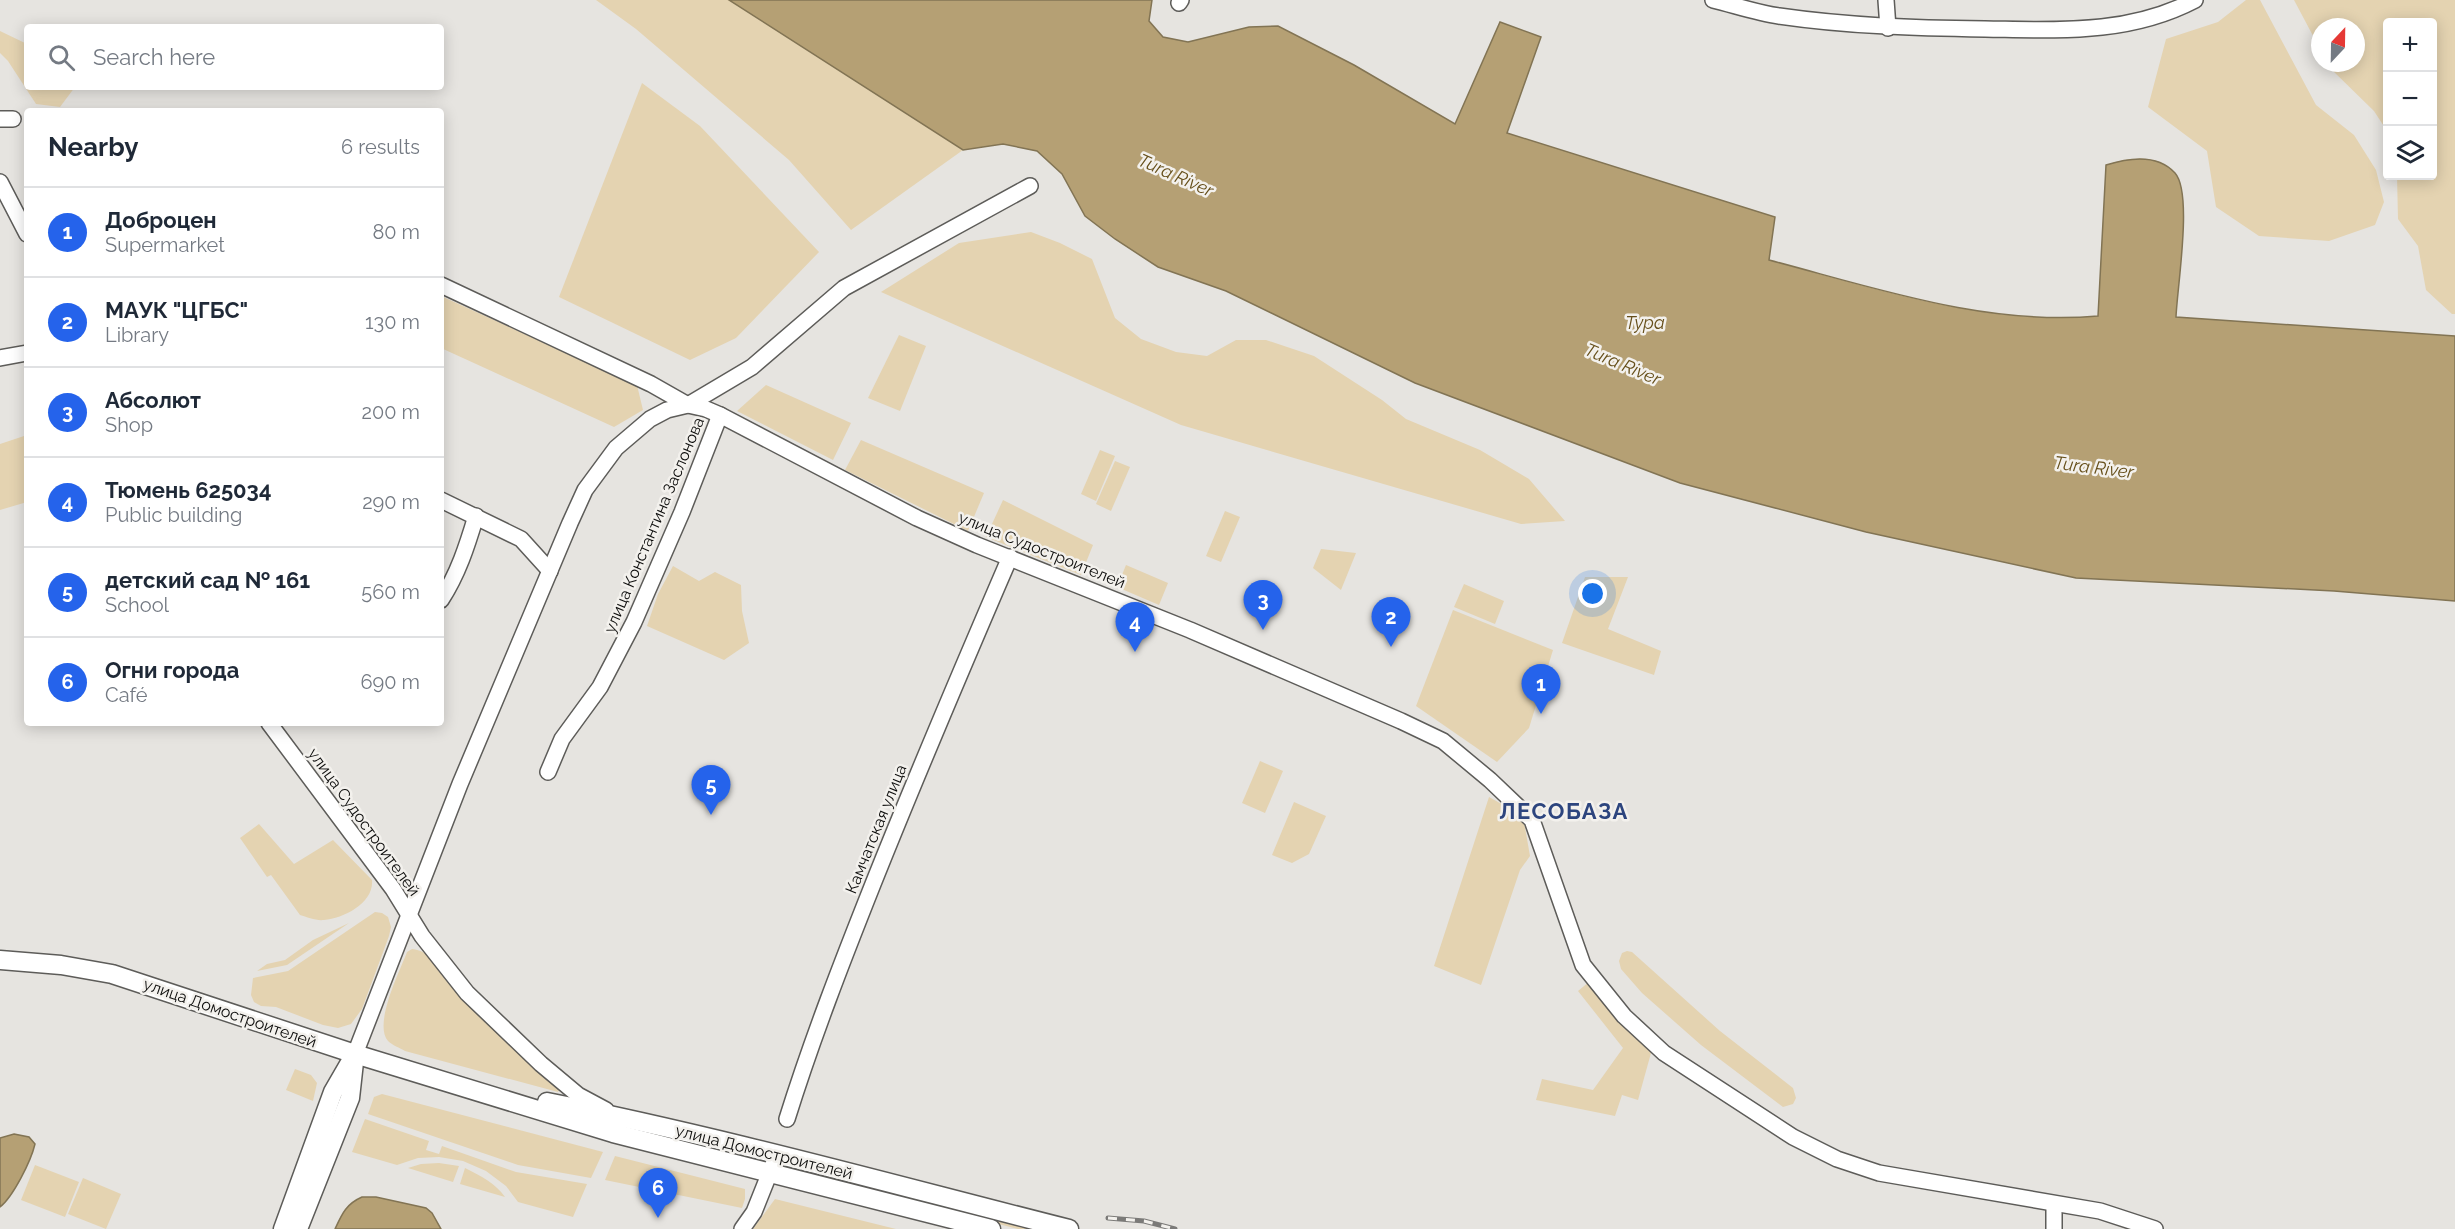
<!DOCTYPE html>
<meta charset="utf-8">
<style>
body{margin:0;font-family:Raleway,sans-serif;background:#f2f2f3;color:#1f2937}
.controls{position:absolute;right:18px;top:18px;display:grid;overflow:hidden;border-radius:6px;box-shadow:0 3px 15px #0003}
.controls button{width:54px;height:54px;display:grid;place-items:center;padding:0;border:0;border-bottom:2px solid #e0e1e3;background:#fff;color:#1f2937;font:30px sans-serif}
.compass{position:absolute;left:2311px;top:18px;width:54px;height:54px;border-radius:50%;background:#fff;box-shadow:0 3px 15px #0003;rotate:22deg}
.you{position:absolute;left:1593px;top:594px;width:21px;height:21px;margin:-15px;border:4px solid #fff;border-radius:50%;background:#1a73e8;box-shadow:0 0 0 9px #1a73e833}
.badge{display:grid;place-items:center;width:39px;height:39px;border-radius:50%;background:#2563eb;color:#fff;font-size:20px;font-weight:700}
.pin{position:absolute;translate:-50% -50px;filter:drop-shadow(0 2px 3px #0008)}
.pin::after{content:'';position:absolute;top:32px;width:21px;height:18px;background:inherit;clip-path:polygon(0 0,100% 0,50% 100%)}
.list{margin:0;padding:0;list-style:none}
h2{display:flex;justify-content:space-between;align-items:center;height:78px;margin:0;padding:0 24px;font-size:26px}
h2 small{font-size:20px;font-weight:400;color:#747a83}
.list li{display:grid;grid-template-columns:39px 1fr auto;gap:18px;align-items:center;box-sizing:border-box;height:90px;padding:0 24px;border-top:2px solid #e0e1e3}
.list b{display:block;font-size:22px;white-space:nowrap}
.list p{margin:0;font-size:20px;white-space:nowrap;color:#747a83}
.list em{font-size:20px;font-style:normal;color:#747a83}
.icon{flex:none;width:33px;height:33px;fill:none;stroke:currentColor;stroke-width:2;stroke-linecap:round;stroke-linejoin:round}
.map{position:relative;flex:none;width:2455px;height:1229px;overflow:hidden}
.search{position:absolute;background:#fff;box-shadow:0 3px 15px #0003;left:24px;top:24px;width:420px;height:66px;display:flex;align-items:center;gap:15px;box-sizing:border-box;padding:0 21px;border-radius:6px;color:#747a83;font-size:22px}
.panel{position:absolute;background:#fff;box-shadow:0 3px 15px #0003;left:24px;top:108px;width:420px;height:618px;border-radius:6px}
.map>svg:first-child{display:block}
</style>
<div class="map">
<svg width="2455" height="1229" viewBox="0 0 2455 1229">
<rect width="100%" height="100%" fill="#e6e4e0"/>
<g fill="#e4d3b1">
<path d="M596 0H729L963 150 851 230 789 160 636 29Z"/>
<path d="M2246 0H2260L2316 105 2354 135 2376 170 2384 202 2375 225 2329 241 2259 236 2216 207 2207 151 2148 107 2166 39 2218 22Z"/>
<path d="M2294 0H2455V314H2452L2426 290 2418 246 2398 219 2397 176H2432V22H2388L2387 131 2374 111 2331 69 2327 63H2356V27H2320V49Z"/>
<path d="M0 31 27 44V87H75L60 107 36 104 8 61 0 53Z"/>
<path d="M642 83 700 126 819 252 736 338 690 360 559 297Z"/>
<path d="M1031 232 1060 243 1092 259 1115 318 1141 339 1176 352 1207 356 1236 340H1266L1314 356 1382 400 1406 419 1480 450 1529 479 1565 521 1521 524 1181 425 881 292 959 243Z"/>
<path d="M441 296 637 385 643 410 614 427 441 348Z"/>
<path d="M899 335 926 346 900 411 868 398Z"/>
<path d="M766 385 851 423 833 460 737 411Z"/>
<path d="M27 435V502L0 510V444Z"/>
<path d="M861 440 984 493 968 531 845 470Z"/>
<path d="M1100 450 1115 456 1096 501 1081 494Z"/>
<path d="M1115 461 1130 467 1111 511 1096 504Z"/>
<path d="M1003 500 1093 545 1081 575 986 537Z"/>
<path d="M1225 511 1240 517 1221 562 1206 556Z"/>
<path d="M1321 549 1356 553 1341 590 1313 568Z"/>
<path d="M1126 565 1168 583 1159 605 1117 587Z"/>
<path d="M673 566 699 581 715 572 741 585 742 611 749 643 724 660 647 626 658 594Z"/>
<path d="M1585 577H1628L1608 629 1661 651 1654 675 1562 643Z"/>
<path d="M1464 584 1504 601 1495 624 1454 607Z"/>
<path d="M1453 610 1553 650 1529 728 1497 762 1416 706Z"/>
<path d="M1260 761 1283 771 1265 813 1242 803Z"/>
<path d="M1489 797 1523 816 1530 856 1520 870 1481 985 1434 966Z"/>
<path d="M1294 802 1326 816 1309 854 1292 863 1272 855Z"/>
<path d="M259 824 294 864 333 840 372 880C374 903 344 918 324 920 316 921 307 917 300 915L271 875 267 877 240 838Z"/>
<path d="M375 912 382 913 388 917 391 927 389 936 362 1009 351 1024 338 1028 323 1025 276 1007 261 1006 254 1002 251 995 253 978 288 971Z"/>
<path d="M349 923 287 965 257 971 267 964 285 960 313 940Z"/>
<path d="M412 949C430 951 432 962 442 975 474 1016 517 1050 556 1085L559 1090 558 1092 405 1051C400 1048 392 1045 388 1041 373 1024 400 971 407 952Z"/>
<path d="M1627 951 1632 952 1720 1031 1793 1088 1796 1098 1793 1104 1783 1107 1701 1045 1642 993 1621 969 1619 961 1622 953Z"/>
<path d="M1589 982 1625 1027 1651 1053 1638 1100 1622 1095 1615 1116 1536 1100 1542 1079 1593 1090 1623 1048 1578 991Z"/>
<path d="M295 1069 311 1075 317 1083 313 1101 286 1090Z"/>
<path d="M382 1094 603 1152 591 1178 518 1165 368 1114 374 1097Z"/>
<path d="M365 1119 429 1141 426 1150 439 1154 442 1146 516 1172 587 1184 573 1217 518 1202 506 1186 486 1171 463 1161 439 1157 418 1158 397 1165 352 1152Z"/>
<path d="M615 1156 745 1189V1199L742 1208 605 1180Z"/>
<path d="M439 1163 459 1166 453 1182 408 1168 421 1164Z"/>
<path d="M35 1165 79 1182 65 1217 21 1200Z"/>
<path d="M465 1168C481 1176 495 1183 505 1197L460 1184Z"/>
<path d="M804 1169 1042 1229H1018L803 1174 801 1172Z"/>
<path d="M83 1178 121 1194 106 1229 68 1214Z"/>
<path d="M775 1199 896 1229H753Z"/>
</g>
<g fill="#b5a074" stroke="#827454" stroke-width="1.5">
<path d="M729 0H1152L1149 21 1163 37 1188 42 1249 27 1278 26 1354 65 1455 124 1500 22 1541 37 1507 133 1775 217 1769 260C1876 288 1986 326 2098 316L2106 165C2128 158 2157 153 2175 173 2193 193 2177 288 2176 317L2455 336V601L2334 591 2076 578 1866 532 1680 483 1415 383 1226 291 1158 267 1115 239 1085 216 1062 174 1037 151 1003 144 963 150Z"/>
<path d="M14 1134 29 1137 35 1144C31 1161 13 1197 0 1207V1138Z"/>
<path d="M362 1197H376L426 1208 432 1213 441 1229H335C342 1214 346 1204 362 1197Z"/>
</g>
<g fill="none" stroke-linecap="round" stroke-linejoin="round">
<defs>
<g id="minor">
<path d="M1713 0C1734 5 1757 13 1779 16 1848 26 1916 28 1985 29 2058 30 2128 35 2195 0"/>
<path d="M1886 0 1888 28"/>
<path d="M1179 3 1181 0"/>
<path d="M0 119H13"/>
<path d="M0 182 27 234"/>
<path d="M441 285 651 384 688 405 706 409 720 415 917 518 977 545 1190 630 1401 721 1443 741 1490 780 1532 820 1583 965 1624 1016 1664 1053 1793 1137 1837 1159 1879 1173 2100 1211 2155 1229"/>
<path d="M0 358 27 353"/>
<path d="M441 500 521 539 550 571"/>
<path d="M441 600C458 574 467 546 476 516"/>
<path d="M269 723 393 889 422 936 467 993 541 1064 578 1095 606 1110"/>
<path d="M548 772 562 739 600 687 634 622 682 512 720 415"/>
<path d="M355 1054 460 784 570 523 585 490 616 448 650 419 667 410 688 405 752 367 844 288 1030 186"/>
<path d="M787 1119C812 1039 842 962 873 884 917 774 963 666 1010 557"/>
<path d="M2054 1204V1229"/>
<path d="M742 1229 754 1212 774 1162"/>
</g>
<g id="major">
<path d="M0 960 61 965 112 974 355 1054 613 1133 991 1229"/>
<path d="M547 1102C723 1137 895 1185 1069 1229"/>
<path d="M283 1229 333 1092 355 1054"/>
<path d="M298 1229 350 1098 354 1062"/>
</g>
</defs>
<use href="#minor" stroke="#5d5c59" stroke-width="18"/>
<use href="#major" stroke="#5d5c59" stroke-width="21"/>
<use href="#minor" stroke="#fff" stroke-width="15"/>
<use href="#major" stroke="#fff" stroke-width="18"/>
<defs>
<path id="rail" d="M1108 1218 1144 1221 1175 1229"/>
</defs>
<use href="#rail" stroke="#7b7a78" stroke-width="5"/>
<use href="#rail" stroke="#f3f1ed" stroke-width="3" stroke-dasharray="9" stroke-linecap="butt"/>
</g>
<g text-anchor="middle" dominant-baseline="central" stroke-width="5" stroke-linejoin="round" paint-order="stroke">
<g font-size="16" fill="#0c0c0b" stroke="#f3f1ed">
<text transform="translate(654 525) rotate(-67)">улица Константина Заслонова</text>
<text transform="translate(1042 550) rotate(22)">улица Судостроителей</text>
<text transform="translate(364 822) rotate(54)">улица Судостроителей</text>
<text transform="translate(876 829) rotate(-68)">Камчатская улица</text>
<text transform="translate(230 1013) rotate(19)">улица Домостроителей</text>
<text transform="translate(764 1152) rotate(14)">улица Домостроителей</text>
</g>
<g font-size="18" font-style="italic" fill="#664f1a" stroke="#f3f1ed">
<text transform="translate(1176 175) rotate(24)">Tura River</text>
<text x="1645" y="322">Тура</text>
<text transform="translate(1623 364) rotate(23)">Tura River</text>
<text transform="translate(2094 467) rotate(7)">Tura River</text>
</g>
<g font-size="22" font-weight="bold" letter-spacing="1.5" fill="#2d457e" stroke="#f3f1ed">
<text x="1564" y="811">ЛЕСОБАЗА</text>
</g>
</g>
</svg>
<div class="controls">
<button>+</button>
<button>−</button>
<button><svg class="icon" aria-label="layers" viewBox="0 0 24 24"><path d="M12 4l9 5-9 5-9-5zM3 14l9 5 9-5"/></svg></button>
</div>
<svg class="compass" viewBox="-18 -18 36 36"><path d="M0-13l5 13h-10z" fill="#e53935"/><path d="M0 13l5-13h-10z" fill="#747a83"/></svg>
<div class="you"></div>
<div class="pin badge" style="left:1541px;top:714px">1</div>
<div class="pin badge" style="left:1391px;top:647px">2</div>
<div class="pin badge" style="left:1263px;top:630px">3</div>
<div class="pin badge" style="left:1135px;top:652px">4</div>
<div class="pin badge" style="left:711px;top:815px">5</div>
<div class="pin badge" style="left:658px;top:1218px">6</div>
<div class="search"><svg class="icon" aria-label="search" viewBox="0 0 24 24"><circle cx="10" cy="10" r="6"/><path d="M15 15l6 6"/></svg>Search here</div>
<section class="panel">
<h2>Nearby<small>6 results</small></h2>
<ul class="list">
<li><span class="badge">1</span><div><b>Доброцен</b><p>Supermarket</p></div><em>80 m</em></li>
<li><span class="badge">2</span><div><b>МАУК &quot;ЦГБС&quot;</b><p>Library</p></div><em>130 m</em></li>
<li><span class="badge">3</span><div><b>Абсолют</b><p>Shop</p></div><em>200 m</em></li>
<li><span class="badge">4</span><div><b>Тюмень 625034</b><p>Public building</p></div><em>290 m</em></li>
<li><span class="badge">5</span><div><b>детский сад № 161</b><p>School</p></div><em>560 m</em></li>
<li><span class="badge">6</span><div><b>Огни города</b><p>Café</p></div><em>690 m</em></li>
</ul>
</section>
</div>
